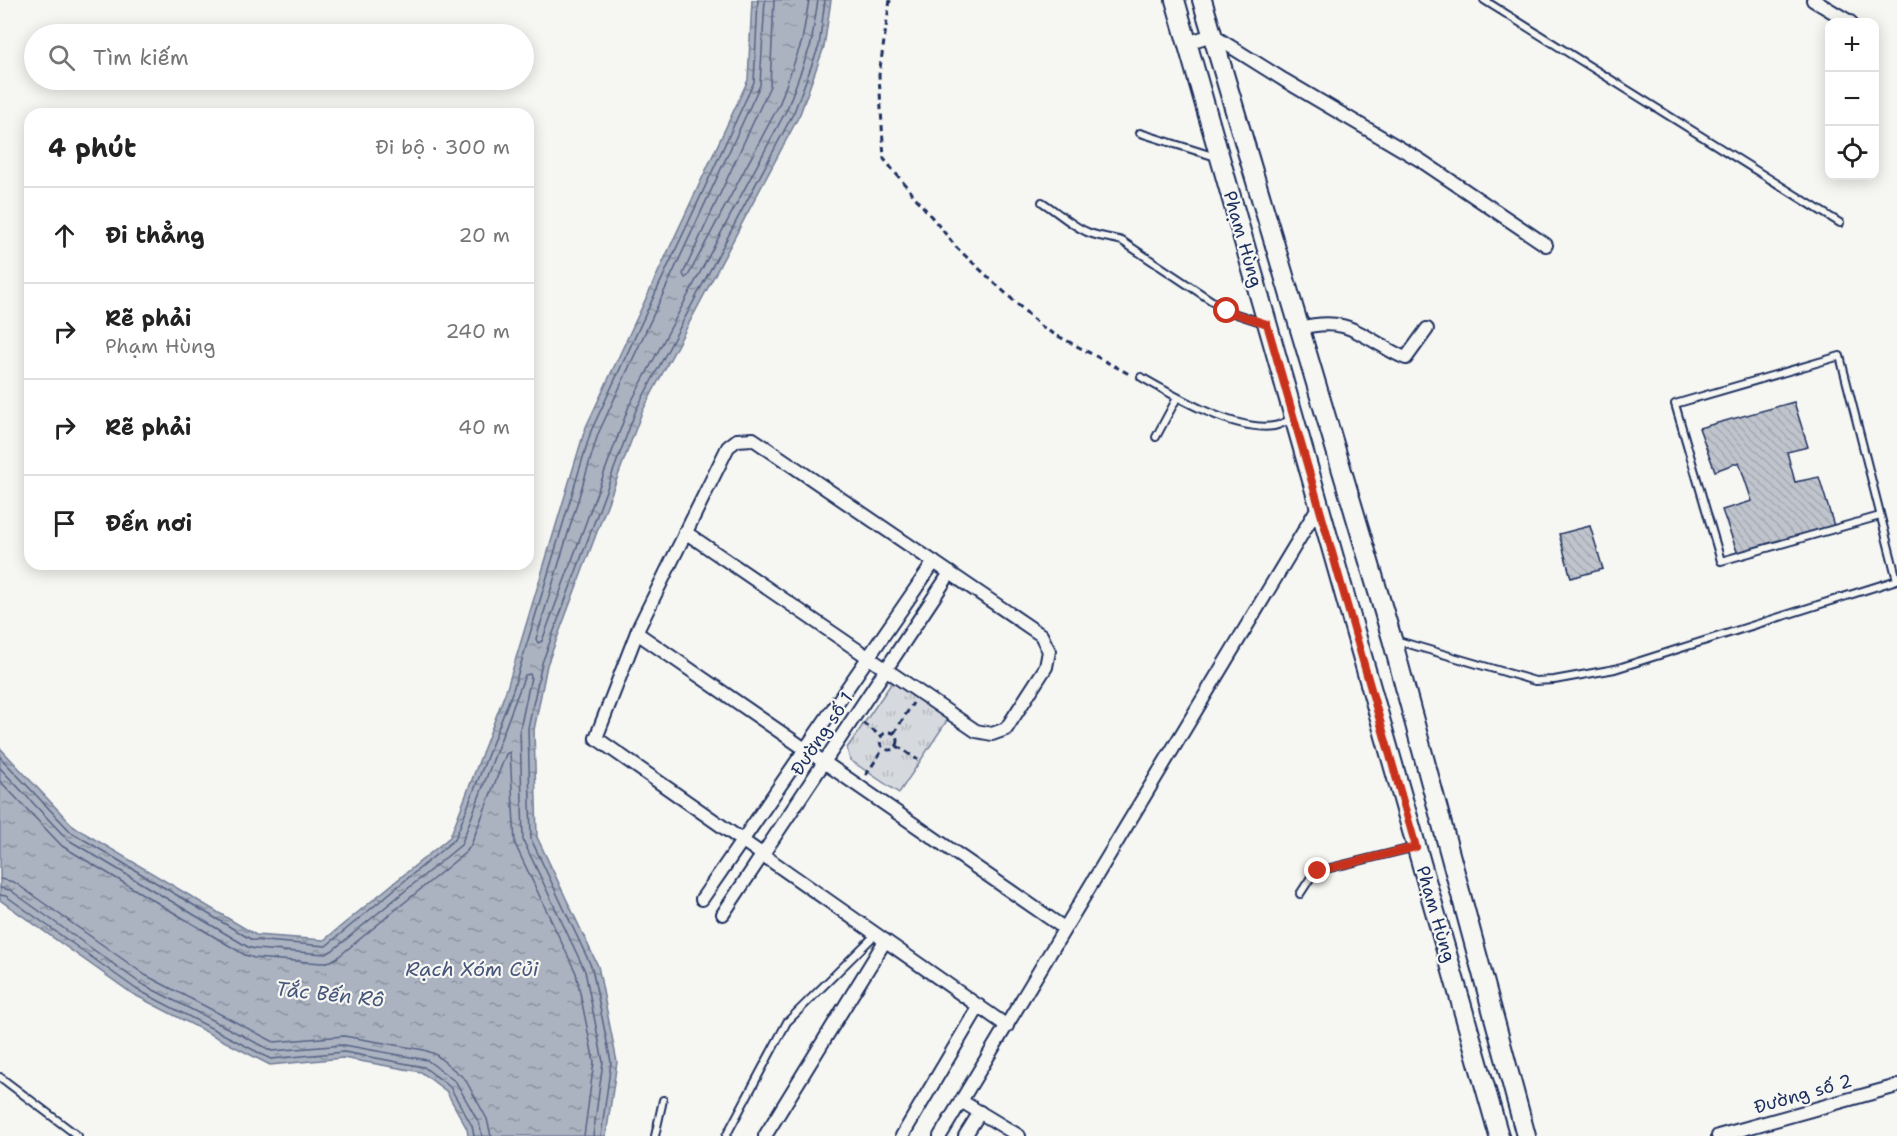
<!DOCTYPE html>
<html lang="vi">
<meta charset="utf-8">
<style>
body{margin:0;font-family:"Shantell Sans",sans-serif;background:#f6f6f6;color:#222}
.controls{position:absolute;right:18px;top:18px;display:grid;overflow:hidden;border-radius:12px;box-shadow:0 3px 15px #0003}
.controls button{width:54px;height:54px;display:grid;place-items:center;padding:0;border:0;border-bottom:2px solid #e0e0e0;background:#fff;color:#222;font:30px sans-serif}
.stop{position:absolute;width:18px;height:18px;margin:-14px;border:4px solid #c8321e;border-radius:50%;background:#fff}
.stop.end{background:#c8321e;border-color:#fff;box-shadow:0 2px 6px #0008}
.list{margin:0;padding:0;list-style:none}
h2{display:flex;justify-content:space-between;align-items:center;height:78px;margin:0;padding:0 24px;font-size:26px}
h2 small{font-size:20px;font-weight:400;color:#767676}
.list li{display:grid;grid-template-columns:39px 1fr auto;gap:18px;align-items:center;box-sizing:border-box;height:96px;padding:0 24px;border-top:2px solid #e0e0e0}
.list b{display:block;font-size:22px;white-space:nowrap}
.list p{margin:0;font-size:20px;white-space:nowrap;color:#767676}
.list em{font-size:20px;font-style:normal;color:#767676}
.icon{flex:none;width:33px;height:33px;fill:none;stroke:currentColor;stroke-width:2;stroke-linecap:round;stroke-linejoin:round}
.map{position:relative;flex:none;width:1897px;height:1136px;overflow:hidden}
.search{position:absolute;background:#fff;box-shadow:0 3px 15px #0003;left:24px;top:24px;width:510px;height:66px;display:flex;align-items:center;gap:15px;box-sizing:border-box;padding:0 21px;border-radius:33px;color:#767676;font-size:22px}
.panel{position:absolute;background:#fff;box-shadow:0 3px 15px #0003;left:24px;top:108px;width:510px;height:462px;border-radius:18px}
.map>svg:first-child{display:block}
</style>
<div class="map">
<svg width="1897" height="1136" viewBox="0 0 1897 1136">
<defs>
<pattern id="grass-tufts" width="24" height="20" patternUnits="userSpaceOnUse" patternTransform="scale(1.5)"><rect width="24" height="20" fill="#d6d9dd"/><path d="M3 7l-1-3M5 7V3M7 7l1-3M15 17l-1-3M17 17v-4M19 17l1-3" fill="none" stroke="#b7bbc0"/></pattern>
<pattern id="water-ripples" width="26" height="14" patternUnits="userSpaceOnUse" patternTransform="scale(1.5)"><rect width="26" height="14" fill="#abb2c0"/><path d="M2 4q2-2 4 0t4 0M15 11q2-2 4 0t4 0" fill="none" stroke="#8a919f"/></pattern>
<pattern id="building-back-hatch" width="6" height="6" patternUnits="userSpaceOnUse" patternTransform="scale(1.5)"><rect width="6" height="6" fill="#c0c4cd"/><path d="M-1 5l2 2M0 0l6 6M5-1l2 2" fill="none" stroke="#a4a9b2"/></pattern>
</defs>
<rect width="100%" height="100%" fill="#f6f6f2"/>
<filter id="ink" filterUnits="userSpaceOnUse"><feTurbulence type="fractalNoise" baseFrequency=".0167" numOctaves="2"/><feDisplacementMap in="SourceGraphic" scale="12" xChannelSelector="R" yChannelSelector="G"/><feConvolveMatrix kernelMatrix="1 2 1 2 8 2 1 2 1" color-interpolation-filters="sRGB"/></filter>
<g filter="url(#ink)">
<path fill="url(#grass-tufts)" stroke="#78849e" stroke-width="1.5" d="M893 681 954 710 899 793 850 760 847 748Z"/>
<path fill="url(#water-ripples)" stroke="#717e99" stroke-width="1.5" d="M752 0H831L824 47 800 114 642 412 547 665 534 730 537 837 598 966 617 1062 606 1136H468L467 1129 446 1091 421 1072 343 1058 270 1065 133 994 0 900V748L74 827 256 935 324 940 450 837 507 688 585 429 748 80Z"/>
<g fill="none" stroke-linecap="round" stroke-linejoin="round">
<g stroke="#556385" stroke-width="1.5">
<path d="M765 0 760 85 598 434 536 639 538 643 542 641 629 406 787 109 811 44 818 0"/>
<path d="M774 0 770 86 683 274 685 278 688 276 779 105 802 41 809 0"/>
<path d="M0 757 71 832 252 940 326 946 455 839 513 690 591 431 754 82 758 0"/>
<path d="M0 768 67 839 248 947 255 949 326 954 333 950 461 845 525 675 530 674 531 677 520 729 523 840 585 971 603 1062 593 1136"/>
<path d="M0 781 62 846 245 955 254 958 322 963 331 961 338 957 466 852 471 845 506 754 510 752 515 844 576 973 594 1062 584 1136"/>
<path d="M0 879 14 882 145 975 274 1042 344 1036 424 1050 435 1054 465 1079 487 1119 491 1136"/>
<path d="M0 888 10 890 140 983 272 1051 344 1045 427 1060 456 1082 479 1123 482 1136"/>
<path d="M0 895 6 896 136 989 271 1059 344 1052 424 1067 450 1087 472 1126 474 1136"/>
<path d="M601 1136 611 1062 592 968 531 839 528 728 542 663 636 410 794 112 819 46 825 0"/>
</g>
</g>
<g fill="url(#building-back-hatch)" stroke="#1b2f5e" stroke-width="1.5">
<path d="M1794 402 1808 447 1787 452 1795 482 1819 477 1834 526 1738 554 1722 510 1752 501 1739 462 1715 471 1699 428Z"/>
<path d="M1590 526 1603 569 1571 578 1559 534Z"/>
</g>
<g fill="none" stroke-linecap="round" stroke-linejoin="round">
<defs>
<g id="lane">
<path d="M1484 0 1840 223"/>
<path d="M1140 133 1216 157"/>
<path d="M1042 202C1056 211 1070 224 1085 231 1096 237 1110 237 1122 241L1227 311 1264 323"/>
<path d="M1141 377C1174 396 1235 432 1274 426 1280 425 1286 421 1292 420"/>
<path d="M1156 437 1177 398"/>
<path d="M1395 640 1535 681 1554 680 1615 669 1897 580 1840 356 1675 404 1721 561 1880 516"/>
<path d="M1300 894 1313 874 1318 871 1416 847"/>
<path d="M0 1077 78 1136"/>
<path d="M655 1136 663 1100"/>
<path d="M726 1136 787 1022 876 934"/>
</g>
<g id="street">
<path d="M1813 0 1850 22"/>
<path d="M1187 43 1212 35 1284 80 1420 160 1546 245"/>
<path d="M1299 328C1337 319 1349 326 1381 345 1389 350 1397 355 1406 358L1427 329"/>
<path d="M685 532 976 731 992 734 1006 729 1046 667 1049 651 1041 635 753 439 737 440 728 447 639 627 596 738 1007 1026"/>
<path d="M637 633 1064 928"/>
<path d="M702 899 934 562"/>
<path d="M723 914 950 573"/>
<path d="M961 1101 1019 1136"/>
<path d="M765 1136 885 941"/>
<path d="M902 1136 979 1006"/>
<path d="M940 1136 1320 504"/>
<path d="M965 1136 980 1112"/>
<path d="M1718 1136 1897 1086"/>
</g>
<g id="secondary">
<path d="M1175 0 1499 1136"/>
<path d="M1202 0 1392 639 1526 1136"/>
</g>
</defs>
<use href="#lane" stroke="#1b2f5e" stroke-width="10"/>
<use href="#street" stroke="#1b2f5e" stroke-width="16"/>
<use href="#secondary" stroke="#1b2f5e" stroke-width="22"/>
<g stroke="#1b2f5e" stroke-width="3" stroke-dasharray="6 4.5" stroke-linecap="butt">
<path d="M890 0 879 75 884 159 957 248 1043 328 1131 375"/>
<path d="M863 723 881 736"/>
<circle cx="889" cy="741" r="9"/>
<path d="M894 733 913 703"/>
<path d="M897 746 918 760"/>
<path d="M866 775 883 749"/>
</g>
<use href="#lane" stroke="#f6f6f2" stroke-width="6"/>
<use href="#street" stroke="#f6f6f2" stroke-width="12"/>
<use href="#secondary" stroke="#f6f6f2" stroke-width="18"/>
</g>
</g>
<g fill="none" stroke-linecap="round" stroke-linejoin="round" filter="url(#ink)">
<path stroke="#c8321e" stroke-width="8" d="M1227 311 1267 324 1416 847 1318 871"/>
</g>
<g text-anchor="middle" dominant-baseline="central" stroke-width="4.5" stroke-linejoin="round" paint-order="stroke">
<g font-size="18" fill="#1b2f5e" stroke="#f6f6f2">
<text transform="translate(1243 239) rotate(74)">Phạm Hùng</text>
<text transform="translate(822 734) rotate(-56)">Đường số 1</text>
<text transform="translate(1436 914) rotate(74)">Phạm Hùng</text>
<text transform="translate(1803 1094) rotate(-16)">Đường số 2</text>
</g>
<g font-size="20" font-style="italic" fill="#46567b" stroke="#f6f6f2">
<text x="472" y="969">Rạch Xóm Củi</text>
<text transform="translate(330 994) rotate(6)">Tắc Bến Rô</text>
</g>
</g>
</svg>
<div class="controls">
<button>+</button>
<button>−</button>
<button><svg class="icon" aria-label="locate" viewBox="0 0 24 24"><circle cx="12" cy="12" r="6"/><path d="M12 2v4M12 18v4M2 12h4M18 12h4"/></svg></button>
</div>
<div class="stop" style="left:1227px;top:311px"></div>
<div class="stop end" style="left:1318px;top:871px"></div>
<div class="search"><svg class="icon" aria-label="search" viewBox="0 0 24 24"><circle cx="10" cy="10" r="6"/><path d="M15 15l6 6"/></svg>Tìm kiếm</div>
<section class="panel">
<h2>4 phút<small>Đi bộ · 300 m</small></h2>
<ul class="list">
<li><svg class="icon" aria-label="ahead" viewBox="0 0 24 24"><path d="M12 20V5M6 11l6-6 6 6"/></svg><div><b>Đi thẳng</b></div><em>20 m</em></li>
<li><svg class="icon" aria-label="right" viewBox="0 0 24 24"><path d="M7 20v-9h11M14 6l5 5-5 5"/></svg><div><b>Rẽ phải</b><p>Phạm Hùng</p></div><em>240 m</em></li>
<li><svg class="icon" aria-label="right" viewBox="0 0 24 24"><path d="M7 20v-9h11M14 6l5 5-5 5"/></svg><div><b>Rẽ phải</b></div><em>40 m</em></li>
<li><svg class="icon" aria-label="arrive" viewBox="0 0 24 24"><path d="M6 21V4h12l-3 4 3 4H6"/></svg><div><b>Đến nơi</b></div></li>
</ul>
</section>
</div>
